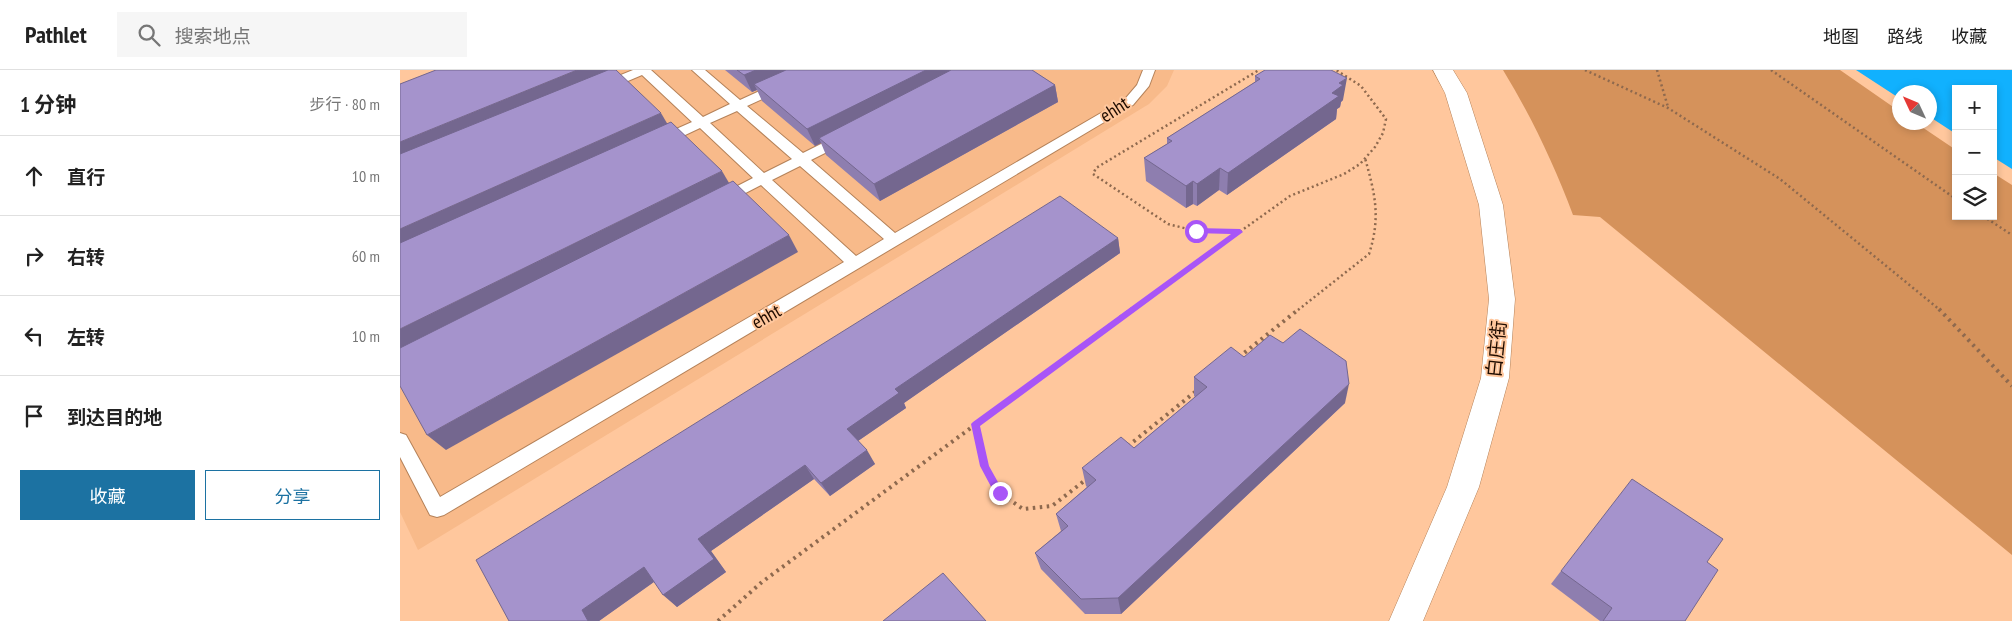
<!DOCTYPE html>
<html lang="zh">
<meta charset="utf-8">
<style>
body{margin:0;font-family:"PT Sans Narrow","Noto Sans SC",sans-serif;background:#f6f6f6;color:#222}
.controls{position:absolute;right:15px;top:15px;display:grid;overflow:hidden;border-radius:0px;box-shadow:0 2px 8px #0003}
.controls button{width:45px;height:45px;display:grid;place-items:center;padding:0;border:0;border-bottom:1px solid #e0e0e0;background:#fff;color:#222;font:25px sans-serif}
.compass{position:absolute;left:1492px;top:15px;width:45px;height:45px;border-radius:50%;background:#fff;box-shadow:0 2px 8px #0003;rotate:314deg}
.stop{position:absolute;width:15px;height:15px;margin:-11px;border:4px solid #a855f7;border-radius:50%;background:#fff}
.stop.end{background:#a855f7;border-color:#fff;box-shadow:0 1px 5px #0008}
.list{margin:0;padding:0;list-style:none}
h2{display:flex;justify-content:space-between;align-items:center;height:65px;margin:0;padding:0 20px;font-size:21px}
h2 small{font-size:16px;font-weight:400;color:#767676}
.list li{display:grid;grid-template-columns:32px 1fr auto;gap:15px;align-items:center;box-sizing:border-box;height:80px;padding:0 20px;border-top:1px solid #e0e0e0}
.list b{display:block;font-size:19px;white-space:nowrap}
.list em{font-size:16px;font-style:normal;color:#767676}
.actions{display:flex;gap:10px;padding:15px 20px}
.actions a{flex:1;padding:11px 0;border:1px solid #1c72a2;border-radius:0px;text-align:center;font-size:18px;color:#1c72a2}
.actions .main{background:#1c72a2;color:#fff}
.icon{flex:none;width:28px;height:28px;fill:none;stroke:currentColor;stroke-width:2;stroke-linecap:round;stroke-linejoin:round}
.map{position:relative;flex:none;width:1612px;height:551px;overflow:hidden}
header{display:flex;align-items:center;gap:30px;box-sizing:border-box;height:70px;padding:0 25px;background:#fff;border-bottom:1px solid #e0e0e0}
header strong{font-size:24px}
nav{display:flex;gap:28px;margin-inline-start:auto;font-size:18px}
.search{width:350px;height:45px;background:#f6f6f6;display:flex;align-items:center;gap:12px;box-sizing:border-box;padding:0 18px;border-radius:0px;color:#767676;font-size:19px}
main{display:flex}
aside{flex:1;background:#fff}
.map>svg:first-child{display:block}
</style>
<header>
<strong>Pathlet</strong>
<div class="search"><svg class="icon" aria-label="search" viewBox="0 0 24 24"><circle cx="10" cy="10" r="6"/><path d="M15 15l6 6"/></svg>搜索地点</div>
<nav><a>地图</a><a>路线</a><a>收藏</a></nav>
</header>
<main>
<aside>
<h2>1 分钟<small>步行 · 80 m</small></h2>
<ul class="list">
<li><svg class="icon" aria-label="ahead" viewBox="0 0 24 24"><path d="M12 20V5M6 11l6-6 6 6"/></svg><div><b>直行</b></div><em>10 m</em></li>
<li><svg class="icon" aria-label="right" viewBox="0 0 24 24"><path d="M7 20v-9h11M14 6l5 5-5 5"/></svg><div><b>右转</b></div><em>60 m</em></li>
<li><svg class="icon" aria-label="left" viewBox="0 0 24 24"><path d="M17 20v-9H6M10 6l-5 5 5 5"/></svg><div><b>左转</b></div><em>10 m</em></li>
<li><svg class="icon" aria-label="arrive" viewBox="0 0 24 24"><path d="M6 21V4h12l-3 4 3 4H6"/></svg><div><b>到达目的地</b></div></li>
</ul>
<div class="actions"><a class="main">收藏</a><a>分享</a></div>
</aside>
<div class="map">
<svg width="1612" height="551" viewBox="0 0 1612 551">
<rect width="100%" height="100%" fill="#ffc79d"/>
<path fill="#f8ba8a" d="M37 0H774L767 16 749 34 18 480 0 442V14Z"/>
<path fill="#d5925b" d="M1103 0H1440L1499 41 1500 52 1516 53 1556 80V146H1593V103L1612 115V485L1200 147 1173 145C1154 94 1131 46 1103 0Z"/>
<path fill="#11b1fe" d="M1456 0H1612V99L1593 87V19H1556V64L1530 47V22H1500L1499 28Z"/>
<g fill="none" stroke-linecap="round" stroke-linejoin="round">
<defs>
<path id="lane" d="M233 0H251L303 47 330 34 292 0H305L340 30 405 0H421L419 3 347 36 403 83 437 66H447L449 69 447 72 411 90 495 163 725 29 737 15 743 0H755L749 16 733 35 44 445 37 447 30 445 0 387V363L6 365 40 427 444 192 361 115 328 132H318L316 129 318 126 353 108 300 58 266 74H256L254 71 256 68 292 52 242 5 209 19H201L199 16 201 13ZM337 41 392 89 364 103 310 53ZM400 96 484 169 456 186 372 110Z"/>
<path id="street" d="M1033 0H1053L1067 23 1103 135 1115 229 1109 308 1079 417 1023 551H989L1047 417 1081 308 1089 229 1079 135 1045 23Z"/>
</defs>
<use href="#lane" stroke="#b58259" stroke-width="2"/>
<use href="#street" stroke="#b58259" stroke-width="1"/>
<g stroke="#8e694e" stroke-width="2.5" stroke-dasharray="2 3" stroke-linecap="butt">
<path d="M1185 0 1268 38 1380 109 1540 240"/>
<path d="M1257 0 1268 37"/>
<path d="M1371 0 1556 129"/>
<path d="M1583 146 1612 165"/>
<path d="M839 162 796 161 768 154 693 104 696 98 859 0"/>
<path d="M730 240 890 126 944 104 960 94 975 77 983 63 986 49 961 16 936 0"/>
<path d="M898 240 969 184C981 147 975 124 965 88"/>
</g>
<g stroke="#8e694e" stroke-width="4" stroke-dasharray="2.5 4.5" stroke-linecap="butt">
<path d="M1539 239 1612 316"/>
<path d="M839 287 899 239"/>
<path d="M576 354 584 396 600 423 623 439 652 436 688 408"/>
<path d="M728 376 795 322"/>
<path d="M318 551 362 512 732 239"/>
</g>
<use href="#lane" fill="#fff" fill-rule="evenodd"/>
<use href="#street" fill="#fff" fill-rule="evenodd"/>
</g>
<g fill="#8e7eaf">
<path d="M325 0H632L655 15 658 32 480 131 426 85 421 73 415 76 362 31 357 20 352 22Z"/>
<path d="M855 6 943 30 941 32 940 37 937 39 936 49 827 125 819 120 797 136 793 134 786 138 746 111 744 88 767 74V68L855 12Z"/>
<path d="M718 168 720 183 504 333 506 338 458 371 475 394 430 426 414 409 311 481 326 502 277 537 254 512 199 551H109Z"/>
<path d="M844 287 945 333 721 544H685L641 499 635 483 661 461 656 444 687 417 686 416 682 398 734 378 795 327 794 326V307Z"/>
<path d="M1307 492 1285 551H1200L1151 514 1161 501Z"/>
</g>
<g fill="#74678f">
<path d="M177 0H211L0 96V72Z"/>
<path d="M356 0H401L354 14 357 20 352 22 344 5Z"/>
<path d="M526 0H565L419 68 421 73 415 76 407 59Z"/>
<path d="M947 8 943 30 941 32 940 37 937 39 936 49 827 125 828 103 932 23 939 13Z"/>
<path d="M655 15 658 32 480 131 474 114Z"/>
<path d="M261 43 271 60 0 184V159Z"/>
<path d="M820 98 819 120 797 136V114Z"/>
<path d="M322 101 332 118 0 285V259Z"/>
<path d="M793 111V134L786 138V116Z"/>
<path d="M389 165 398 182 46 380 27 365Z"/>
<path d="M718 168 720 183 504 333 506 338 455 373 447 359 495 319Z"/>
<path d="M949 314 945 333 721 544 718 528Z"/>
<path d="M467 380 475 394 430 426 421 413Z"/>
<path d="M405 395 414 409 311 481 326 502 277 537 263 525 298 469Z"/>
<path d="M244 497 258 509 199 551H188L182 540Z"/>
</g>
<g fill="#a593cc" stroke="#74678f">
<path d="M36 0H177L0 72V14Z"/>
<path d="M208 0H216L261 43 0 159V84Z"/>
<path d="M337 0H356L344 5Z"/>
<path d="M386 0H526L407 59 354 14Z"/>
<path d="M551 0H632L655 15 474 114 419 68Z"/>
<path d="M865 0H931L947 8 939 13 943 15 932 23 939 26 828 103 820 98 797 114 793 111 786 116 744 88 772 71 767 68 860 9 855 6Z"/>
<path d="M271 52 322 101 0 259V173Z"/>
<path d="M333 111 389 165 27 365 0 316V278Z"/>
<path d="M660 126 718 168 495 319 499 323 447 359 467 380 421 413 405 395 298 469 314 489 263 525 244 497 182 540 188 551H109L76 490Z"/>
<path d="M900 259 946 291 949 314 718 528 681 529 635 483 668 456 656 444 696 410 682 398 721 367 734 378 807 317 794 307 831 277 844 287 870 265 883 273Z"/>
<path d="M1232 409 1323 469 1307 492 1318 500 1285 551H1203L1212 538 1161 501Z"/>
<path d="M543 503 586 551H483Z"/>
</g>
<path fill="#a855f7" d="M796 158 840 159 843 162 580 356 589 396 604 423 603 426H596L580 396 571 354 573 352 831 164 793 163V159Z"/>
<g text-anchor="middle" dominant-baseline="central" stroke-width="4" stroke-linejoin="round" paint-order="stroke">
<g font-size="19" fill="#1f0c00" stroke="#ffc79d">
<text transform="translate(714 39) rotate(-33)">ehht</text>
<text transform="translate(366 246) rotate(-30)">ehht</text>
<text transform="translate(1096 279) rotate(-84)">白庄街</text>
</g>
</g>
</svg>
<div class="controls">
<button>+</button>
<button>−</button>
<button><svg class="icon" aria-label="layers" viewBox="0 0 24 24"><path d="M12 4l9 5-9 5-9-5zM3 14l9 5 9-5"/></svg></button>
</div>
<svg class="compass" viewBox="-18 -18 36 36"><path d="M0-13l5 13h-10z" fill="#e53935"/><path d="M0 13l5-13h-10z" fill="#767676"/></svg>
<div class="stop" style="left:796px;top:161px"></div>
<div class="stop end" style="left:600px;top:423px"></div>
</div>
</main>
